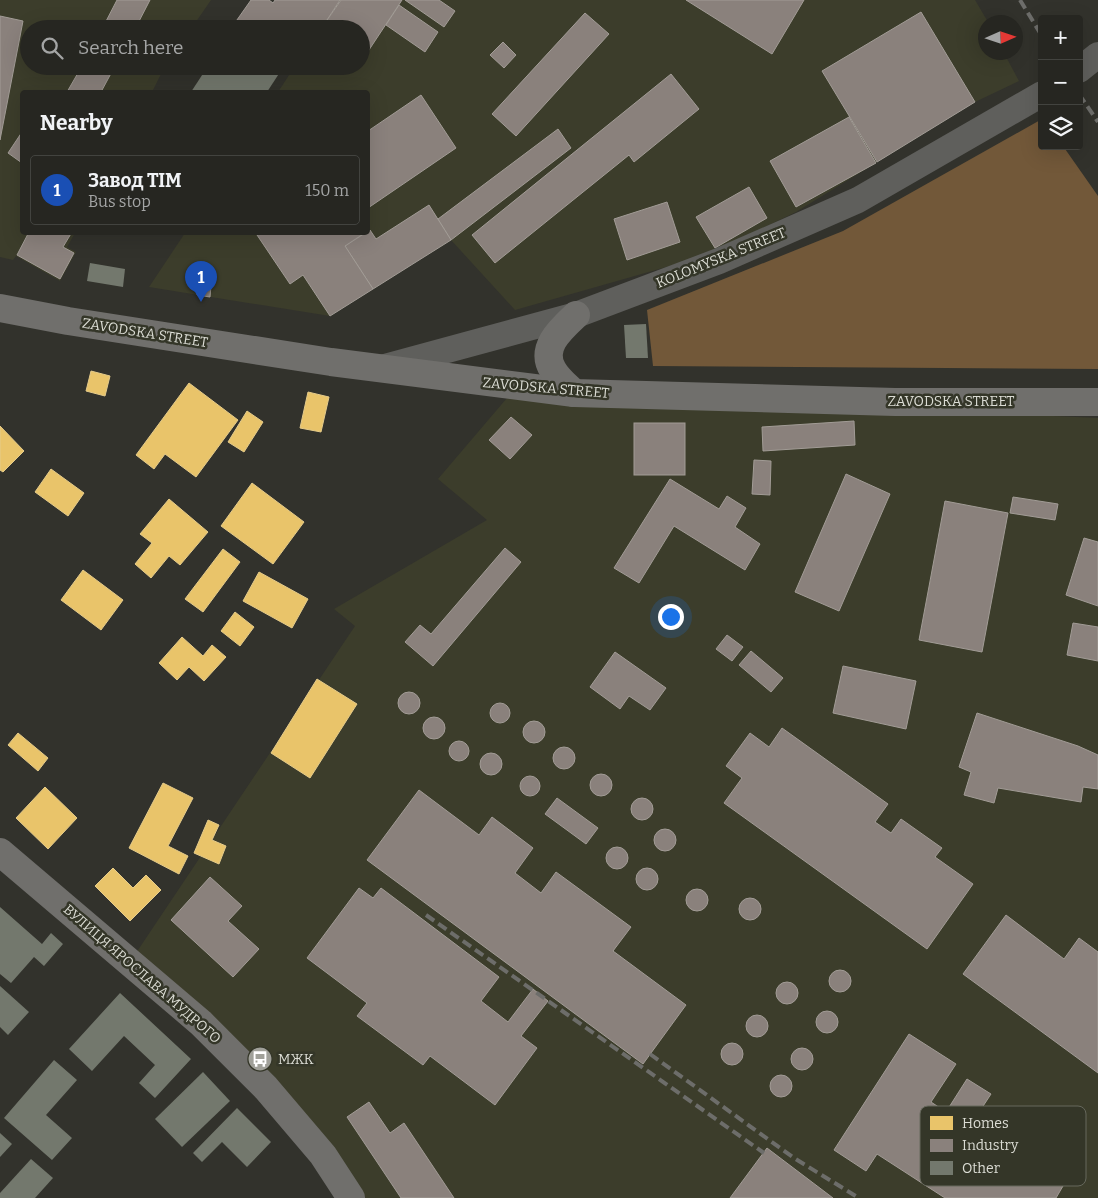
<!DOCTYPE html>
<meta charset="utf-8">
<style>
body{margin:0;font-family:Bitter,serif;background:#2e2e2a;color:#f1f3f6}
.controls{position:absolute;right:15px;top:15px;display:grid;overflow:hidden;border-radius:5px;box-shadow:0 5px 20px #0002}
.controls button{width:45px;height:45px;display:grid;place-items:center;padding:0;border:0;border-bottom:1px solid #42433f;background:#262621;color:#f1f3f6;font:25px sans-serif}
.compass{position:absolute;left:978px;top:15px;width:45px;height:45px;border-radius:50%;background:#262621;box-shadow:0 5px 20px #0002;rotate:87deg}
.you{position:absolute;left:670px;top:616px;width:18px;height:18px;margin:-12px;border:4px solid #fff;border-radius:50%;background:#1a73e8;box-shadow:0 0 0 8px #1a73e833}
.badge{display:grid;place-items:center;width:32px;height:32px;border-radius:50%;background:#8bbbb9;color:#fff;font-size:16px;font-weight:700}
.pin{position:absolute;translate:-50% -41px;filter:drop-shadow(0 1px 2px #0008)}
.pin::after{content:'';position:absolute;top:26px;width:18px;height:15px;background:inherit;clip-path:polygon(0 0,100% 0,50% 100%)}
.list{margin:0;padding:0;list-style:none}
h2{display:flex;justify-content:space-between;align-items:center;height:65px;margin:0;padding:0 20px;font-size:21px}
h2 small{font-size:16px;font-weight:400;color:#a4a5a5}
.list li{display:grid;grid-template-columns:32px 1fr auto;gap:15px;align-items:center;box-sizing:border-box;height:70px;margin:0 10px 10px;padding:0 10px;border:1px solid #42433f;border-radius:5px}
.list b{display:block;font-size:19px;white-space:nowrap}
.list p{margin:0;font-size:16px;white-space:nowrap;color:#a4a5a5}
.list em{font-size:16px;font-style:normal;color:#a4a5a5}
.icon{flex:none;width:28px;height:28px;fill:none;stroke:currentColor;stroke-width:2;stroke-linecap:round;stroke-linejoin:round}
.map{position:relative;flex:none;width:1098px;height:1198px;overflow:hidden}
.search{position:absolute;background:#262621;box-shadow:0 5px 20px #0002;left:20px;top:20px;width:350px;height:55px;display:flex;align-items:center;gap:12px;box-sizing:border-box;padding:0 18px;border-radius:28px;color:#a4a5a5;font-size:19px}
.panel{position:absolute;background:#262621;box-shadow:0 5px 20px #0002;left:20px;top:90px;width:350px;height:145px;border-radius:5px}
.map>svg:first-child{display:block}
</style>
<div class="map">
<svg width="1098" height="1198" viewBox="0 0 1098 1198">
<rect width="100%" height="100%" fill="#32322c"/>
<g fill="#3c3d2b">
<path d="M0 0H211L191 29H29V66H165L152 92H22V232L75 233 67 247 76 252 60 281 16 256 13 260 0 257Z"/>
<path d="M339 0H975L988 22H986V52L1004 53 1019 81 975 102 796 212 705 256 515 310 451 240 330 316 149 287 185 233 368 232V92H278L295 66H361V29H320Z"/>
<path d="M513 391 1098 418V1198H357L132 959 355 626 334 609 487 520 438 479Z"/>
</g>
<path fill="#725839" d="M1042 119V146H1063L1098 196V369L653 366 647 310 843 231Z"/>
<g fill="#e9c46a" stroke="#e5cb8a">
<path d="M91 371 110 376 105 396 86 391Z"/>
<path d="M189 383 238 420 196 477 165 454 154 469 136 455Z"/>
<path d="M308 392 329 397 321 432 300 428Z"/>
<path d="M247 411 263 422 244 452 228 442Z"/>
<path d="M0 426 24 451 3 472 0 470Z"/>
<path d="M51 469 84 493 68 516 35 492Z"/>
<path d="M252 483 304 522 273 564 221 526Z"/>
<path d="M169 499 208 532 180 565 169 556 151 578 135 564 152 543 140 534Z"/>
<path d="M223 549 240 562 203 612 185 599Z"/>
<path d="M83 570 123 600 101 630 61 600Z"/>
<path d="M259 572 308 599 292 628 243 601Z"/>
<path d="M235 612 254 627 240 646 221 631Z"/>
<path d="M182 637 203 656 212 645 226 657 204 681 189 667 177 680 159 663Z"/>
<path d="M317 679 357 704 310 778 271 753Z"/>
<path d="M18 733 48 758 38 771 8 745Z"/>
<path d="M163 783 193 798 168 846 188 856 179 874 129 848Z"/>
<path d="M45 787 77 818 48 849 16 818Z"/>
<path d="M208 820 219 825 212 840 226 846 219 864 194 853Z"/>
<path d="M113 868 133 888 146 875 161 890 130 921 95 886Z"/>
</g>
<g fill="#8a817c" stroke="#a29c96">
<path d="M117 0H150L135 29H102Z"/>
<path d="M251 0H269L273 3 275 0H340L321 29H234L232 27Z"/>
<path d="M341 0H402L361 62V29H321Z"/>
<path d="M405 0H439L455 11 444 27Z"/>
<path d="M686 0H804L772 54Z"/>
<path d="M399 5 438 32 425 52 386 25Z"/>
<path d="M921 12 975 102 877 162 822 71Z"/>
<path d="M585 13 609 34 516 136 492 114Z"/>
<path d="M0 16 23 21 0 140Z"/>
<path d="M503 42 516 55 504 68 490 55Z"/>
<path d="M82 66H115L101 92H67Z"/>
<path d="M671 74 699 109 634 162 629 155 495 263 472 235Z"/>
<path d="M421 95 456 148 368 208V131Z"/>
<path d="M849 117 876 163 796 207 770 161Z"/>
<path d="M558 129 571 148 451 240 438 219Z"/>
<path d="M22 132V163L8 153Z"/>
<path d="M749 187 767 218 715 248 696 217Z"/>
<path d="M667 202 680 242 627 260 614 219Z"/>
<path d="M429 205 451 240 373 289 345 246 370 230 376 239Z"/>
<path d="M29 232H72L63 247 74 253 60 279 17 255Z"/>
<path d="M255 232H366L345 246 373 289 330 316 303 275 290 284Z"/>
<path d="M198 284 211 286 210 297 197 295Z"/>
<path d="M511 417 532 435 510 459 489 440Z"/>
<path d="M854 421 855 445 763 451 762 427Z"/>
<rect x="634" y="423" width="51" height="52"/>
<path d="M754 460 771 461 770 495 752 494Z"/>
<path d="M846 474 890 494 839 611 795 592Z"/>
<path d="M670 479 719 509 727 496 746 508 735 527 760 544 745 570 674 526 639 583 614 568Z"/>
<path d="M1013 497 1058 504 1055 520 1010 513Z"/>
<path d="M945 501 1008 513 982 652 919 640Z"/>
<path d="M1084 538 1098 542V606L1066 595Z"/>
<path d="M505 548 521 562 433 666 405 642 420 625 431 634Z"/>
<path d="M1073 623 1098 627V661L1067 655Z"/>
<path d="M727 635 743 647 732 661 716 649Z"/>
<path d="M751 651 783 678 771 692 739 665Z"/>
<path d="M615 652 666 688 650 710 629 696 620 709 590 687Z"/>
<path d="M843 666 916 681 906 729 833 713Z"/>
<circle cx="409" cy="703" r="11"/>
<circle cx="500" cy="713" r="10"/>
<path d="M977 713 1078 746 1098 755V789L1083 787 1081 802 998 788 994 803 964 795 971 772 959 767Z"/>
<circle cx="434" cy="728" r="11"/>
<circle cx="534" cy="732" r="11"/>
<path d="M782 728 888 804 875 822 891 833 901 819 942 848 935 857 973 884 927 949 724 803 742 778 726 766 750 733 769 747Z"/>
<circle cx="459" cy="751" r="10"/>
<circle cx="564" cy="758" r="11"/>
<circle cx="491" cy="764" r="11"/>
<circle cx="601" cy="785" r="11"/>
<circle cx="530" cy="786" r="10"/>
<path d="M419 790 479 835 492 817 533 848 515 873 541 893 556 872 631 927 613 951 686 1005 643 1064 367 860Z"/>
<path d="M557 798 598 828 586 844 545 814Z"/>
<circle cx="642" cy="809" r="11"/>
<circle cx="665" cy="840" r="11"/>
<circle cx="617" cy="858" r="11"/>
<circle cx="647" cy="879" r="11"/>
<path d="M210 877 242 906 228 921 259 949 233 977 171 920Z"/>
<path d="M359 888 373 898 381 888 499 977 481 1001 508 1022 533 989 548 1001 521 1036 537 1048 495 1105 430 1056 423 1065 357 1016 367 1003 307 958Z"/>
<circle cx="697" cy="900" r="11"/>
<circle cx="750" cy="909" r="11"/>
<path d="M1006 915 1064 959 1079 938 1098 952V1073L963 974Z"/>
<circle cx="840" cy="981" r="11"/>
<circle cx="787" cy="993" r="11"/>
<circle cx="827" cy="1022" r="11"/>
<circle cx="757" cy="1026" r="11"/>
<path d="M909 1034 956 1064 931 1102 946 1112 967 1079 991 1094 970 1126 1063 1186 1056 1198H945L877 1154 866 1171 834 1150Z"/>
<circle cx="732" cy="1054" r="11"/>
<circle cx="802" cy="1059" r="11"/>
<circle cx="781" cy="1086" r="11"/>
<path d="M369 1102 390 1133 404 1123 454 1198H401L347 1117Z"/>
<path d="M767 1148 833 1198H730Z"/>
</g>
<g fill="#73786d">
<path d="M208 66H284L267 92H191Z"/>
<path d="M90 263 125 269 123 287 87 281Z"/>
<path d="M646 324 648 358H626L624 325Z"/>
<path d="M0 907 42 944 51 933 63 944 44 966 34 957 11 983 0 974Z"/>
<path d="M0 986 29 1012 8 1035 0 1027Z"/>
<path d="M120 993 191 1059 155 1098 139 1083 155 1065 124 1036 92 1071 69 1049Z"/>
<path d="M54 1060 77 1080 46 1115 72 1138 52 1160 4 1118Z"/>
<path d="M203 1072 230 1101 182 1147 155 1119Z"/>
<path d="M237 1108 271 1142 247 1167 222 1142 202 1162 193 1153Z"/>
<path d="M0 1133 12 1144 0 1157Z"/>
<path d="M31 1159 53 1178 35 1198H0V1193Z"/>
</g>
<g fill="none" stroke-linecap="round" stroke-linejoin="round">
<g stroke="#5f5f5c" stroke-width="26">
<path d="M1079 70 1098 55"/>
<path d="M381 368 576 315 719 261 858 200 1042 94"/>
</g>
<g stroke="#706f6c" stroke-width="28">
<path d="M0 308 68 321 331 362 574 393 895 402H1098"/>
<path d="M574 393C567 386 558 379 553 370 539 348 561 329 576 315"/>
<path d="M0 852 201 1023 266 1088 323 1155 351 1198"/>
</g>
<g stroke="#6d6d6a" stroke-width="4" stroke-dasharray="10 5" stroke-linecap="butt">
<path d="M1020 0 1042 36"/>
<path d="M1079 94 1098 122"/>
<path d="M426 915 764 1153"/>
<path d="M650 1054 794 1158 859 1198"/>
</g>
</g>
<defs>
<symbol id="bus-disc" viewBox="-11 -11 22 22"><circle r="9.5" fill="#a0a099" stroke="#343628"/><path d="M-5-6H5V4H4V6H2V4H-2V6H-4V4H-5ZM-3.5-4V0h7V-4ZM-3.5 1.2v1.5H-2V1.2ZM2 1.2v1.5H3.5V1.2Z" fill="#fff"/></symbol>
</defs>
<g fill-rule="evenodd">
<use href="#bus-disc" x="246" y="1045" width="28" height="28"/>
</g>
<g text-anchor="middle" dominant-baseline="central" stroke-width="5" stroke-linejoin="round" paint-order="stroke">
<g font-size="14" fill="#dbdcd4" stroke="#343628">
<text transform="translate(721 258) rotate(-22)">KOLOMYSKA STREET</text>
<text transform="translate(145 333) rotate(9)">ZAVODSKA STREET</text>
<text transform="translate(546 388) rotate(5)">ZAVODSKA STREET</text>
<text x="951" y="401">ZAVODSKA STREET</text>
<text transform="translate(142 974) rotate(41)">ВУЛИЦЯ ЯРОСЛАВА МУДРОГО</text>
</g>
<g font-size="14" fill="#dbdcd4" stroke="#343628" text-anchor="start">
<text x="278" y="1059">МЖК</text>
</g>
</g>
<rect x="920" y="1106" width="166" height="80" rx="8" fill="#343628" stroke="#66685c" stroke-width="1"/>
<rect x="930" y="1116" width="23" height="14" fill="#e9c46a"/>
<rect x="930" y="1139" width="23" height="13" fill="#8a817c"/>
<rect x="930" y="1161" width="23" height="14" fill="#73786d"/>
<g font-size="14" fill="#dbdcd4">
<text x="962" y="1128">Homes</text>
<text x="962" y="1150">Industry</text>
<text x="962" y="1173">Other</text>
</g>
</svg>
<div class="controls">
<button>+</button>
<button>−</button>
<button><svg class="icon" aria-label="layers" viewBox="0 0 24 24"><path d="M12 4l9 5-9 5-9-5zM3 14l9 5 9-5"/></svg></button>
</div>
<svg class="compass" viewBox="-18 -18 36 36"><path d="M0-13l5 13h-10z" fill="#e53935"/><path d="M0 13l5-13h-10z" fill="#a4a5a5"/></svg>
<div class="you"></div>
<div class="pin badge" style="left:201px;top:302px;background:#1a4fb4">1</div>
<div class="search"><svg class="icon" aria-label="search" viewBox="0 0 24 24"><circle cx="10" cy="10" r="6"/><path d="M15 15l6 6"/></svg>Search here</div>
<section class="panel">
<h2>Nearby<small></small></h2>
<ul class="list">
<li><span class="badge" style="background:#1a4fb4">1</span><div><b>Завод ТІМ</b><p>Bus stop</p></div><em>150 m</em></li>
</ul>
</section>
</div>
